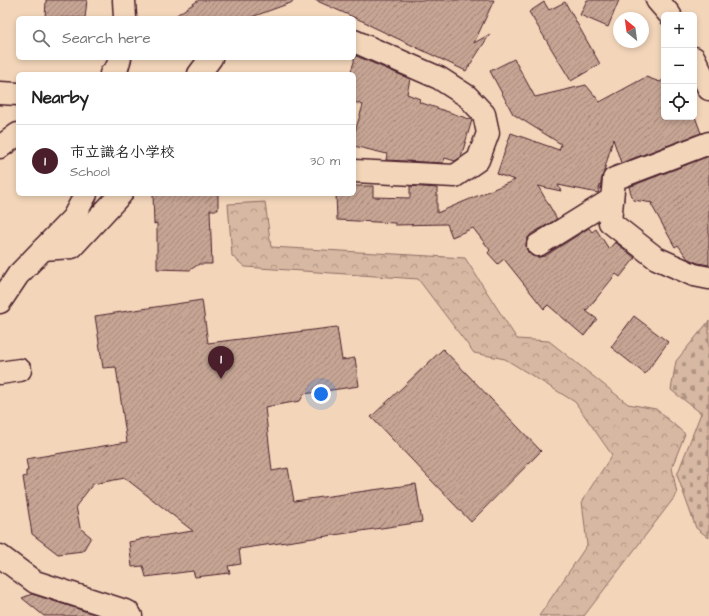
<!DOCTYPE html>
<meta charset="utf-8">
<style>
body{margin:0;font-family:"Architects Daughter","Klee One",sans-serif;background:#f2f2f2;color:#222}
.controls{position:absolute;right:12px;top:12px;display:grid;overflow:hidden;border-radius:6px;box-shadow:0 2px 6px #0003}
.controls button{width:36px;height:36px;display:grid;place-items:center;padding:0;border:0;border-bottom:1px solid #e0e0e0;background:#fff;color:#222;font:20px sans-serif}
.compass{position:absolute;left:613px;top:12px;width:36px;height:36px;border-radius:50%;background:#fff;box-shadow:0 2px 6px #0003;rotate:331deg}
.you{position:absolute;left:321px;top:394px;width:14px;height:14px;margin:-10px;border:3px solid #fff;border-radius:50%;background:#1a73e8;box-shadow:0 0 0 6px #1a73e833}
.badge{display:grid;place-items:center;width:26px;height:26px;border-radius:50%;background:#4a1f2b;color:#fff;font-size:13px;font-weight:700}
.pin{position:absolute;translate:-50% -33px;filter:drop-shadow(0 1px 2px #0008)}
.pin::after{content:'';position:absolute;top:21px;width:14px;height:12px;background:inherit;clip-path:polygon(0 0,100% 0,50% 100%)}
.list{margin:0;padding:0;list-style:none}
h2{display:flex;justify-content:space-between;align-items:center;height:52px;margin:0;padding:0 16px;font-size:17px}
h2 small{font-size:13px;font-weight:400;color:#767676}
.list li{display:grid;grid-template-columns:26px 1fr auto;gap:12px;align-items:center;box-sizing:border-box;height:72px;padding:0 16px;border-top:1px solid #e0e0e0}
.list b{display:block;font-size:15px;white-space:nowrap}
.list p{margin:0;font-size:13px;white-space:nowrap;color:#767676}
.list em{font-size:13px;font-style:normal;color:#767676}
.icon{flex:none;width:22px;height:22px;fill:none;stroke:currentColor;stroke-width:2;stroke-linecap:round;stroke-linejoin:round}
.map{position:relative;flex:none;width:709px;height:616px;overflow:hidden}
.search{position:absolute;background:#fff;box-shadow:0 2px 6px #0003;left:16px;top:16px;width:340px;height:44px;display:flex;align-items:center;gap:10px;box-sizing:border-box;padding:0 14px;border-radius:6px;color:#767676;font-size:15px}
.panel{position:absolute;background:#fff;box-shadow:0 2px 6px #0003;left:16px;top:72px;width:340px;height:124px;border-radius:6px}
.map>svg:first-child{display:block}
</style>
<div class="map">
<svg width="709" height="616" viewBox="0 0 709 616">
<defs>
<pattern id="forest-crowns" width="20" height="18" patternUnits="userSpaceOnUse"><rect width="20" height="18" fill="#d7b8a2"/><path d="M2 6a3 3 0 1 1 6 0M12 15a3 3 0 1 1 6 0" fill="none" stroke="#b09584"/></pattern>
<pattern id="cemetery-stones" width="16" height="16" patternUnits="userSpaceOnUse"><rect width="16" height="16" fill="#d7b8a2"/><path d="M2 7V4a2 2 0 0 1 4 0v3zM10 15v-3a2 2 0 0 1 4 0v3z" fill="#b09584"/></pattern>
<pattern id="building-hatch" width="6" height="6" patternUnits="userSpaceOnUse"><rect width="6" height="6" fill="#c6a594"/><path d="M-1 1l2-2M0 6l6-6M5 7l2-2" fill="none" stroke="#a38679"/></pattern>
</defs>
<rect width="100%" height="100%" fill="#f3d6ba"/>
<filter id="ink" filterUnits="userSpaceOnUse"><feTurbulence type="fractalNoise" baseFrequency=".025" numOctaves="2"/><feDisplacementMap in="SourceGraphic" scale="8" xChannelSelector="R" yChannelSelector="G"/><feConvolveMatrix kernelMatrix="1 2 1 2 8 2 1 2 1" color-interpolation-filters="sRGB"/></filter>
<g filter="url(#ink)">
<path fill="url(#forest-crowns)" stroke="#906c66" d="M265 202 271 247 465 258 517 339 549 341 628 404 656 409 685 434 672 467 677 494 584 616H539L587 545 582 501 612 455 575 402 505 359 474 353 418 279 245 267 232 256 228 204Z"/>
<path fill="url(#cemetery-stones)" stroke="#906c66" d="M709 321V538L696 528 677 475 701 413 671 390 676 361Z"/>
<g fill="url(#building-hatch)" stroke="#4a1f2b">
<path d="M46 0H87L85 18H45Z"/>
<path d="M199 0H292L293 2 249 18H172Z"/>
<path d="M315 0H494L474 43 490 34 466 71 369 25V24Z"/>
<path d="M587 0H619L608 27 580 15Z"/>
<path d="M544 2 549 10 565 2 600 64 571 81 529 12Z"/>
<path d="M354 55 410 79 407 94 420 99 419 102 472 120 461 157 455 161 445 158 443 163 386 160 387 154 354 146V135L363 105 354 102V74H350L354 62Z"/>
<path d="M514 59 535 97 586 85 600 102 646 77 660 82 664 79V117H694V114L701 133 621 163 613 139 598 193 558 185 561 191 538 186 557 219 531 234 527 239 526 246 528 252 532 256 538 257 545 256 589 228 592 232 596 229 609 249 615 242 635 258 620 277 616 274 586 311 597 319 584 336 548 305 544 309 504 259 498 264 488 253 490 250 473 228 452 237 447 224 395 225V223L337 220 336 194H354V186H373V197L410 198V186L437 188V213L515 180 497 174 511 133 559 150 561 144 513 114 490 71Z"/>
<path d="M709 156V265L698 263 688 259 678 245 675 247 651 204 653 203 633 200 629 187Z"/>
<path d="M153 194H218V210H210L212 264H199L190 270 157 269V223L154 224Z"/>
<path d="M202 300 208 343 337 327 342 360 355 358 359 386 304 394 300 401 265 407 272 471 288 468 294 501 416 484 422 522 239 549 241 564 228 566 230 573 195 577 193 571 146 577 143 566 132 567 129 542 140 540V539L193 531 125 478 93 484 76 506 80 528 91 537 83 551 58 554 32 534 23 477 26 476V471H28L26 459 127 442 116 367 103 368 95 316Z"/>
<path d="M634 316 668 342 645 374 611 347Z"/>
<path d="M443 349 541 451 471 522 371 417Z"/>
<path d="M32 594 100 616H44L22 598Z"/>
</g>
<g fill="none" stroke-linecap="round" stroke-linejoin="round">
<defs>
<g id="minor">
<path d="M124 0 125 18"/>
<path d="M657 0 670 15"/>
<path d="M354 41 439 78 467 96 484 114 488 133 478 160 455 176 354 171"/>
<path d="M694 58 709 89"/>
<path d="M111 74 117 68 120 58"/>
<path d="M199 74 211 58"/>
<path d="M0 93 18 94"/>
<path d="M709 143 614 179 610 222 656 258 694 275 709 278"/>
<path d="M0 147 18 134"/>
<path d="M538 245 612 199"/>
<path d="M43 249 72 247 121 194"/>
<path d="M0 302 18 275 73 218 86 194"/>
<path d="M0 373 20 370"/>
<path d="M0 556 35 582 128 612 131 616"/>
</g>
</defs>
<use href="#minor" stroke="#4a1f2b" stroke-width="25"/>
<use href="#minor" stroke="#f3d6ba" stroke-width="22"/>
</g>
</g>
</svg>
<div class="controls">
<button>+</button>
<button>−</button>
<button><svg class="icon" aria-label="locate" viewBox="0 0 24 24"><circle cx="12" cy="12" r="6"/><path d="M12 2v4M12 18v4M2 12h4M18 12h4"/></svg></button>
</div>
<svg class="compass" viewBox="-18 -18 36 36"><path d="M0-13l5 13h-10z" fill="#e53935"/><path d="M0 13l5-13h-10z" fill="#767676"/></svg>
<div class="you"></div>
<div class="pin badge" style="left:221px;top:379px">1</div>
<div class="search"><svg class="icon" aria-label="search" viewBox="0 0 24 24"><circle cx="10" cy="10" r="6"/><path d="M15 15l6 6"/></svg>Search here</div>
<section class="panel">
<h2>Nearby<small></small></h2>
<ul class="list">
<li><span class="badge">1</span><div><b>市立識名小学校</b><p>School</p></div><em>30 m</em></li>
</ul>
</section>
</div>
